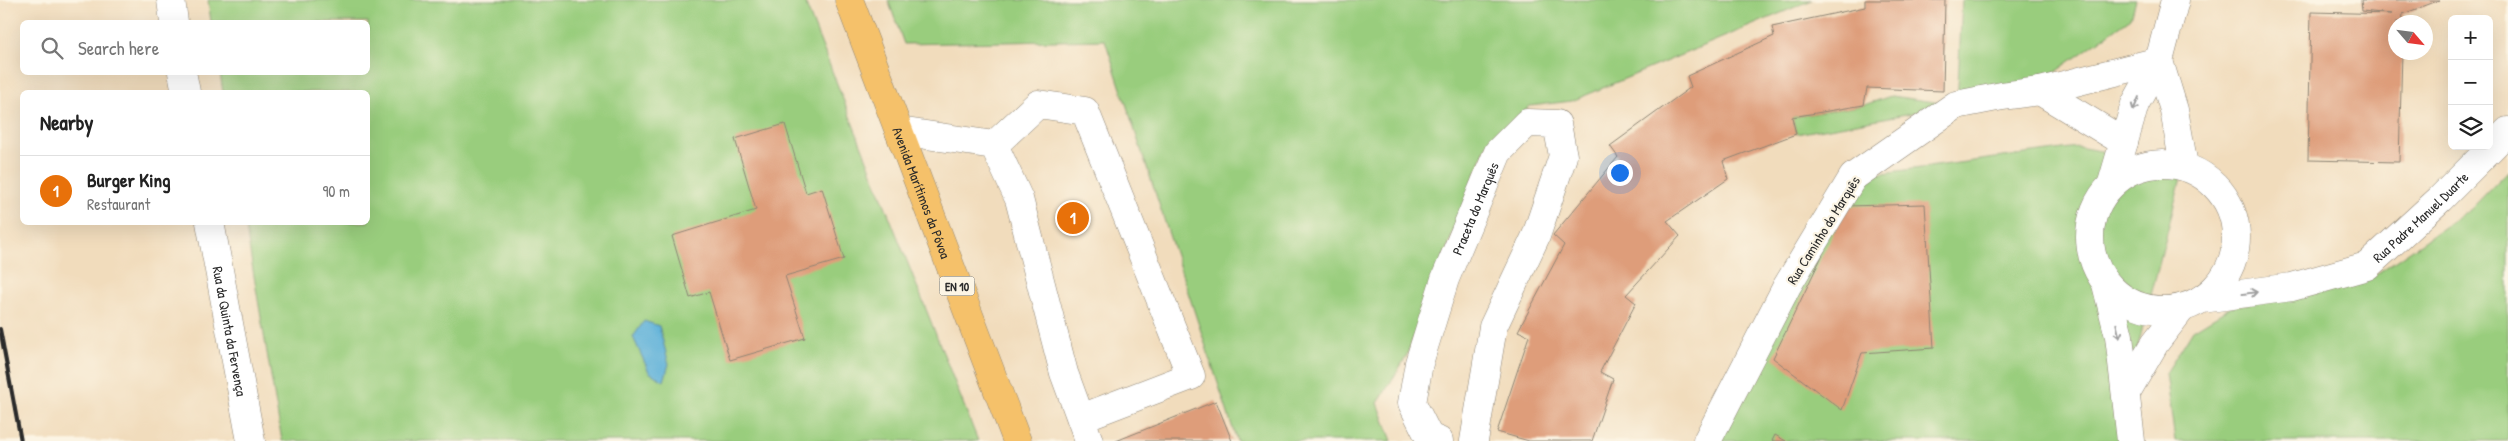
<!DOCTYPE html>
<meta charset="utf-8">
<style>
body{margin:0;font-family:"Patrick Hand",sans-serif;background:#f6f6f6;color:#222}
.controls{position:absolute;right:15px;top:15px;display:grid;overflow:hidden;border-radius:8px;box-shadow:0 5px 20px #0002}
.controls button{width:45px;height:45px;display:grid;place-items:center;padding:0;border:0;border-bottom:1px solid #e0e0e0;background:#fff;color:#222;font:25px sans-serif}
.compass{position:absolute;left:2388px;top:15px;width:45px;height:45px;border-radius:50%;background:#fff;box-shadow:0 5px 20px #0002;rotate:118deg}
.you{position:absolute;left:1619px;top:172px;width:18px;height:18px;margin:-12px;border:4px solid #fff;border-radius:50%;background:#1a73e8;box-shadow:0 0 0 8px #1a73e833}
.badge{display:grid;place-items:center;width:32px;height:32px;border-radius:50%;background:#2563eb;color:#fff;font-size:16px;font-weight:700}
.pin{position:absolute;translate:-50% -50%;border:2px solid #fff;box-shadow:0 1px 5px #0006}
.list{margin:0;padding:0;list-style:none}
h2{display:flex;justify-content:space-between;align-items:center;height:65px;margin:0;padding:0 20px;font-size:21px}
h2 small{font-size:16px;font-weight:400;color:#767676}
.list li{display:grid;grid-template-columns:32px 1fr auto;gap:15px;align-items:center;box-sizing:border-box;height:70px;padding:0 20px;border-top:1px solid #e0e0e0}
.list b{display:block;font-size:19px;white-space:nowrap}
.list p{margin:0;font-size:16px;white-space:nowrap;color:#767676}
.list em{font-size:16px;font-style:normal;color:#767676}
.icon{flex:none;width:28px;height:28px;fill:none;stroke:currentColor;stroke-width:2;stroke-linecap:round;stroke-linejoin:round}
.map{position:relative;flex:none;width:2508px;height:441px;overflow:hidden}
.search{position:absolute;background:#fff;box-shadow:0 5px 20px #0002;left:20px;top:20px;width:350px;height:55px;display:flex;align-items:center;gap:12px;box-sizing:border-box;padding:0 18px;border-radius:8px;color:#767676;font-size:19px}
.panel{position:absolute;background:#fff;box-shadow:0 5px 20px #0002;left:20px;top:90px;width:350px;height:135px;border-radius:8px}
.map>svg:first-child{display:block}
</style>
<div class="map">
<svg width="2508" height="441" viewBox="0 0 2508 441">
<rect width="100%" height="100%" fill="#fcf5e5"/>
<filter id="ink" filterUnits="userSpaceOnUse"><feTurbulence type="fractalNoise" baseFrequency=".02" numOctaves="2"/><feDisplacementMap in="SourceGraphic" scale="10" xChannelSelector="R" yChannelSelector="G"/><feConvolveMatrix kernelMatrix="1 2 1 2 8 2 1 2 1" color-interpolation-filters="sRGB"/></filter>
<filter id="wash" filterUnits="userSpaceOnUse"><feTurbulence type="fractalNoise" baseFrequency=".0096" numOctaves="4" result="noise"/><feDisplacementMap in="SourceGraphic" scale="20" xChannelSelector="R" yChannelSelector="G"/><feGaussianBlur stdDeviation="1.12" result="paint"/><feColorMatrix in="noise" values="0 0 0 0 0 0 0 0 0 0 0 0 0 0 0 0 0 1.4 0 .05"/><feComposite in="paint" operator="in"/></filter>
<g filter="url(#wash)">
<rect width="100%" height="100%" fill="#f1dcbc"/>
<g fill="#99cd7d" stroke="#627c54">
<path d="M208 0H804L978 441H282L245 223 368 222V92H223L220 73 368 72V22H211Z"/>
<path d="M888 0H1812L1572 101 1530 106 1486 146 1406 357 1378 403 1392 441H1237L1105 40 904 44Z"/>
<path d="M1962 0H2136L2131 18 2055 72 1957 107Z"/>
<path d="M1891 96 1956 105 1796 134 1792 117 1864 105Z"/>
<path d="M2078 147 2184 166 2126 393 2131 441H1709L1853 177Z"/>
<path d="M2508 171V441H2175L2166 373 2193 330 2231 307 2366 281 2470 210Z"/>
</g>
<path fill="#5db1d9" stroke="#446e82" d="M644 321 659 326 669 364 664 381 649 372 633 337Z"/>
<g id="blocks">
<g fill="#de9d7a">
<path d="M1865 0H1945L1943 91 1867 88 1864 105 1792 117 1796 134 1723 161 1728 179 1667 221 1680 236 1626 295 1636 303 1600 372 1613 379 1592 441H1529L1497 432 1529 336 1518 331 1564 245 1553 235 1618 157 1610 146 1691 87 1687 76 1774 36 1772 27 1865 7Z"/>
<path d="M2361 0H2440L2403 14 2402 22H2396V52H2402L2399 162 2308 160 2311 12 2392 14 2362 11Z"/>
<path d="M785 124 806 193 822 188 844 259 785 276 805 338 730 360 709 292 690 298 672 236 756 210 735 139Z"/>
<path d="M1925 204 1934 348 1862 353 1842 410 1773 358 1846 206Z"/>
<path d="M1216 401 1232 441H1116Z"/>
<path d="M1775 435 1786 441H1772Z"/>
</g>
</g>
</g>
<g filter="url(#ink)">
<use href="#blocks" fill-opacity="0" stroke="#8e8474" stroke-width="1"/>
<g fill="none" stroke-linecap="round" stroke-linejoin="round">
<defs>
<g id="minor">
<path d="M171 0 174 22"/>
<path d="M2159 61 2174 110 2184 166"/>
<path d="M182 72 186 92"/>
<path d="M2040 91 2124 142"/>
<path d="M899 131 994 145 1019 199 1064 373 1089 441"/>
<path d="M994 145 1038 104 1085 111 1191 376 1081 418"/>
<circle cx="2163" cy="237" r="73"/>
<path d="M2112 183 2135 104 2159 61 2175 0"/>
<path id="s1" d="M210 222 251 441"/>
<path d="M2106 284 2119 336 2131 441"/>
<path id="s2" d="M2202 299 2292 287 2367 266 2440 199 2508 131"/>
<path d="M2126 393 2155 343 2182 308"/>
<path id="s3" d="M1439 441 1429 437 1412 403 1419 363 1445 279 1498 152 1527 123 1557 124 1563 156 1536 236 1493 327 1474 441"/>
<path d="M1707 441 1787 286 1853 177 1956 105 2002 96 2040 91 2159 61"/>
</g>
<g id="major">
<path id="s4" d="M849 0 1017 441"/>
</g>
</defs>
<use href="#minor" stroke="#8e8474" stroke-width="29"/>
<use href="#major" stroke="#8e8474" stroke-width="29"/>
<use href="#minor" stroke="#fff" stroke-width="28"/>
<use href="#major" stroke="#f5c16b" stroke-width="28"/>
<path stroke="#2b2b2b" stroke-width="4" d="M0 329 21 441"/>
</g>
<defs><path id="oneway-shaft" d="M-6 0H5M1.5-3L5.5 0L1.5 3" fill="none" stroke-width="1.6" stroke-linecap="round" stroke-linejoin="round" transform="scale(1.25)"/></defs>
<g stroke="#a0a0a0">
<use href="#oneway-shaft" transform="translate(2136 104) rotate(113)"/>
<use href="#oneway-shaft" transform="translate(2250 293) rotate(-8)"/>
<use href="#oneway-shaft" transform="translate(2118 331) rotate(77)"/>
</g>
</g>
<g text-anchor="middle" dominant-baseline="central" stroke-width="4.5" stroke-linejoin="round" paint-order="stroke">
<rect fill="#fcf5e5" stroke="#6a6863" stroke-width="1" x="939.5" y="276.5" width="35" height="19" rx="4"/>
<g font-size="12" font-weight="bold" fill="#2b2b2b">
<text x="957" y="286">EN 10</text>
</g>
<g font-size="14" fill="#2b2b2b" stroke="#fcf5e5">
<text stroke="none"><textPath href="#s4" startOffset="206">Avenida Marítimos da Póvoa</textPath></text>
<text stroke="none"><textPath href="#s3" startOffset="254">Praceta do Marquês</textPath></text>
<text stroke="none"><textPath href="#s2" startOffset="241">Rua Padre Manuel Duarte</textPath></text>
<text transform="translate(1823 230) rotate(-58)">Rua Caminho do Marquês</text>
<text stroke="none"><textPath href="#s1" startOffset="111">Rua da Quinta da Fervença</textPath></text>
</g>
</g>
</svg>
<div class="controls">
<button>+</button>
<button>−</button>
<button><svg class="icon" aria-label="layers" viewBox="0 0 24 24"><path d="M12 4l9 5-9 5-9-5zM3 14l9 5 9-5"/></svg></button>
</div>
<svg class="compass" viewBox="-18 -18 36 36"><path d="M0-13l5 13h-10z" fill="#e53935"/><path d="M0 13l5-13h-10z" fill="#767676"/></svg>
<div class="you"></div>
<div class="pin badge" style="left:1073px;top:218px;background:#e8710a">1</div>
<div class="search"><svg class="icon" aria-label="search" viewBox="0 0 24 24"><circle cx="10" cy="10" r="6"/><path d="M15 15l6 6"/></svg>Search here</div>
<section class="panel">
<h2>Nearby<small></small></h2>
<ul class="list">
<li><span class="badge" style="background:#e8710a">1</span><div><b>Burger King</b><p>Restaurant</p></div><em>90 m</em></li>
</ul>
</section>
</div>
